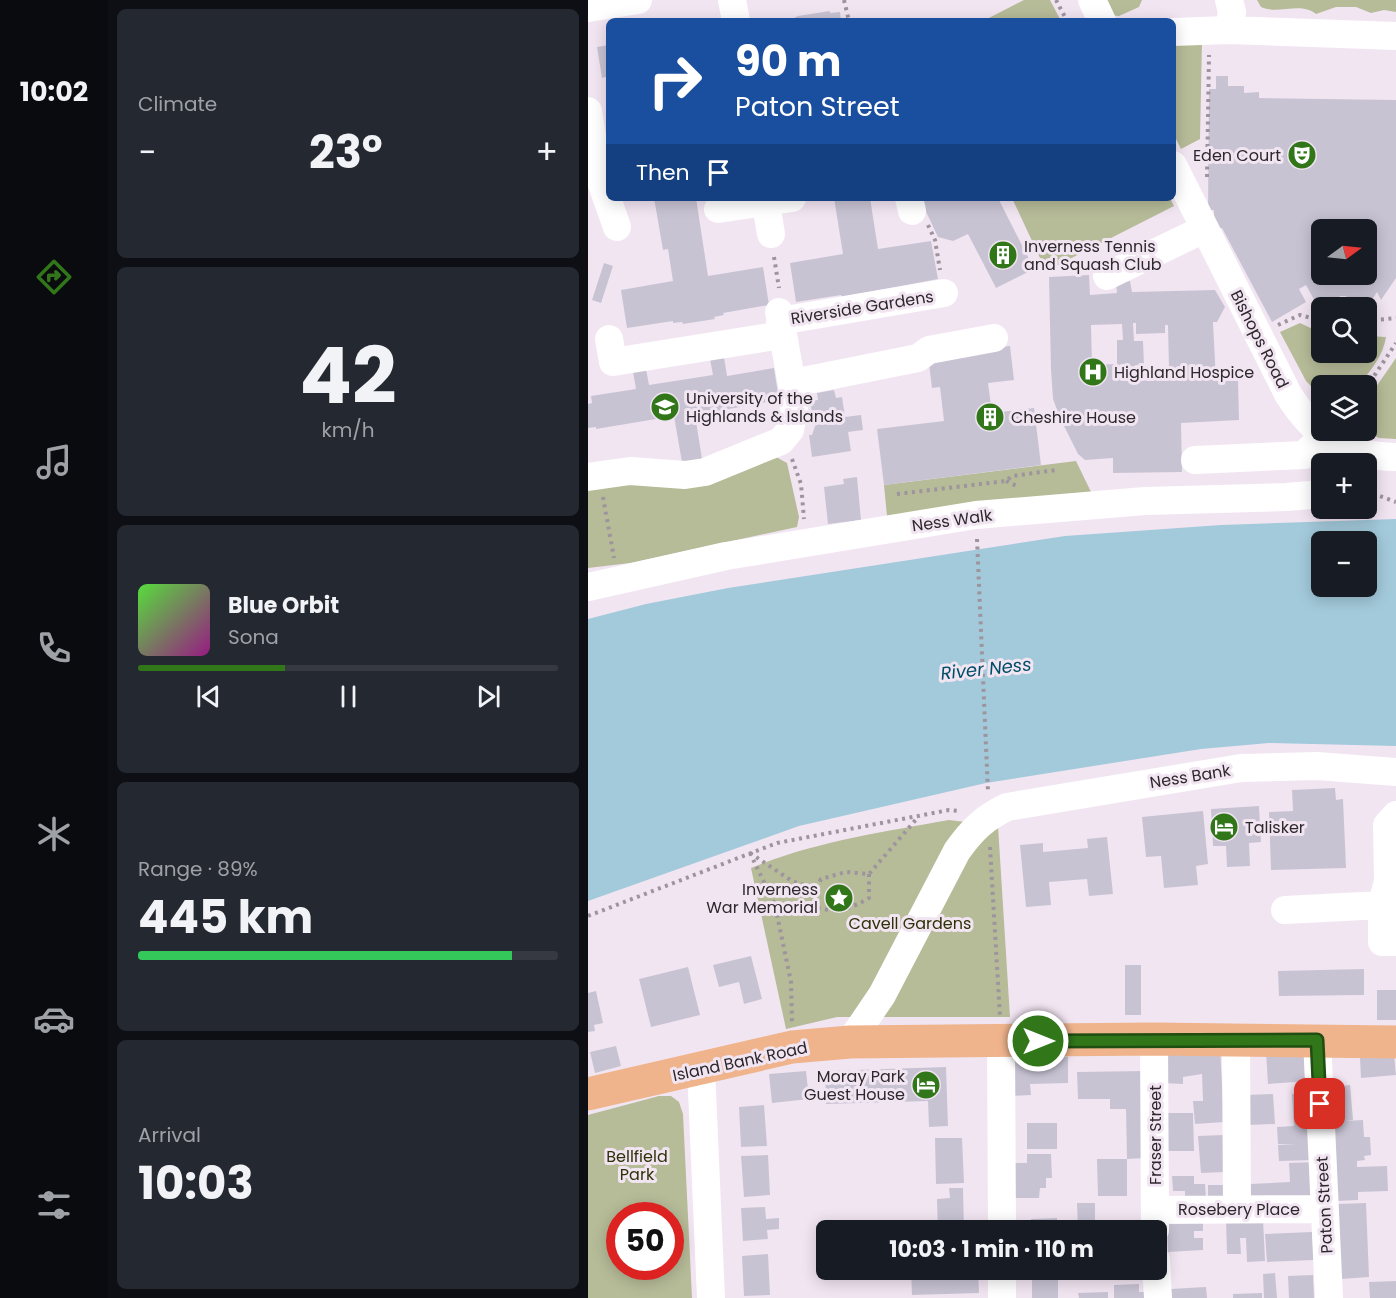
<!DOCTYPE html>
<html lang="en">
<head>
<meta charset="utf-8">
<style>
	:root { --surface:#171b24; --page:#242831; --text:#f1f3f6; --muted:#9ea1a6; --line:#363941; --accent:#31771a }
	body { margin:0; font-family:Poppins,sans-serif; background:var(--page); color:var(--text); height:100vh; display:flex; flex-direction:column; font-size:22px; white-space:nowrap }
	* { box-sizing:border-box; margin:0 }
	p { font-size:20px; color:var(--muted) }
	.icon { flex:none; width:33px; height:33px; fill:none; stroke:currentColor; stroke-width:2; stroke-linecap:round; stroke-linejoin:round }
	.map { position:relative; flex:1; overflow:hidden }
	.panel { display:flex; flex-direction:column; gap:9px; padding:9px; background:#0d0f14; width:480px }
	.panel>* { flex:none }
	.hud { position:absolute; left:18px; top:18px; width:570px; height:183px; border-radius:9px; box-shadow:0 3px 15px #0003; background:#1a4fa0; color:#fff; overflow:hidden }
	.needle { width:39px; rotate:75deg }
	.controls { position:absolute; left:723px; top:219px; display:grid; gap:12px }
	.controls a { display:grid; place-items:center; width:66px; height:66px; border-radius:9px; background:var(--surface); box-shadow:0 3px 15px #0003; font-size:30px }
	.speed { position:absolute; left:18px; top:1202px; display:flex; gap:12px; font-size:30px; font-weight:700; text-align:center }
	.speed>* { display:grid; place-content:center; width:78px; height:78px; border-radius:50%; background:var(--surface); box-shadow:0 3px 15px #0003; line-height:1 }
	.speed .limit { border:9px solid #d22; background:#fff; color:#111 }
	.pin { position:absolute; display:grid; place-items:center; width:51px; height:51px; color:#fff; margin:-26px; border-radius:12px; box-shadow:0 3px 9px #0006 }
	.me { position:absolute; width:66px; margin:-33px; rotate:90deg; stroke-linejoin:round; filter:drop-shadow(0 0 4px #0008) }
	.turn { display:flex; align-items:center; gap:21px; height:126px; padding:0 30px; font-size:27px }
	.turn .icon { width:78px; height:78px; stroke-width:2.5 }
	.turn b { display:block; font-size:42px; line-height:51px }
	.then { display:flex; align-items:center; height:57px; padding:0 30px; background:#0003; gap:12px; font-size:22px }
	.big { font-size:45px; font-weight:700; line-height:1.1 }
	.panel .card { flex:1; display:flex; flex-direction:column; justify-content:center; gap:9px; min-width:0; padding:0 21px; border-radius:9px; background:var(--page) }
	.panel .dial { align-items:center; gap:0 }
	.dial b { font-size:78px; line-height:1 }
	.song { display:flex; align-items:center; gap:18px }
	.cover { width:72px; height:72px; border-radius:9px; background:linear-gradient(135deg,hsl(110 70% 55%),hsl(310 70% 35%)) }
	.played { height:6px; border-radius:3px; background:linear-gradient(90deg,var(--accent) 35%,var(--line) 35%) }
	.keys { display:flex; justify-content:space-around; direction:ltr }
	.heat { display:flex; justify-content:space-between; align-items:center; font-size:33px; direction:ltr }
	.charge { height:9px; border-radius:4px; background:linear-gradient(90deg,#34c759 89%,var(--line) 0) }
	.trip { position:absolute; left:228px; top:1220px; width:351px; height:60px; border-radius:9px; background:var(--surface); box-shadow:0 3px 15px #0003; font-weight:700; line-height:60px; text-align:center }
	main { display:flex; flex:1; min-height:0 }
	.tabs { display:flex; flex-direction:column; width:108px; justify-content:space-around; align-items:center; background:#090b0e; color:var(--muted) }
	.tabs .icon { width:42px; height:42px }
	.tabs .current { color:var(--accent) }
	.tabs b { font-size:27px; color:var(--text) }
	.map>svg:first-child { display:block }
</style>
</head>
<body>
<main>
<nav class="tabs">
<b>10:02</b>
<svg class="icon current" aria-label="directions" viewBox="0 0 24 24"><path d="M12 3l9 9-9 9-9-9zM9 14v-3h6M13 9l2 2-2 2"/></svg>
<svg class="icon" aria-label="music" viewBox="0 0 24 24"><path d="M9 18V5l10-2v13"/><circle cx="6" cy="18" r="3"/><circle cx="16" cy="16" r="3"/></svg>
<svg class="icon" aria-label="phone" viewBox="0 0 24 24"><path d="M5 4h4l2 5-3 2q2 4 5 5l2-3 5 2v4C11 20 4 13 5 4z"/></svg>
<svg class="icon" aria-label="climate" viewBox="0 0 24 24"><path d="M12 3v18M4 7l16 10M4 17L20 7"/></svg>
<svg class="icon" aria-label="car" viewBox="0 0 24 24"><path d="M5 17H2v-5l4-1 3-4h7l3 4 3 1v5h-3M9 17h6M6 11h13"/><circle cx="7" cy="17" r="2"/><circle cx="17" cy="17" r="2"/></svg>
<svg class="icon" aria-label="filters" viewBox="0 0 24 24"><path d="M4 7h16M4 17h16"/><circle cx="9" cy="7" r="2"/><circle cx="15" cy="17" r="2"/></svg>
</nav>
<section class="panel">
<div class="card"><p>Climate</p>
<div class="heat"><a>−</a><b class="big">23°</b><a>+</a></div>
</div>
<div class="card dial"><b>42</b><p>km/h</p></div>
<div class="card">
<div class="song"><i class="cover"></i><div><b>Blue Orbit</b><p>Sona</p></div></div>
<div class="played"></div>
<div class="keys"><svg class="icon" aria-label="previous" viewBox="0 0 24 24"><path d="M18 5L8 12l10 7zM5 5v14"/></svg><svg class="icon" aria-label="pause" viewBox="0 0 24 24"><path d="M8 5v14M16 5v14"/></svg><svg class="icon" aria-label="next" viewBox="0 0 24 24"><path d="M6 5l10 7-10 7zM19 5v14"/></svg></div>
</div>
<div class="card"><p>Range · 89%</p><b class="big">445 km</b><div class="charge"></div></div>
<div class="card"><p>Arrival</p><b class="big">10:03</b></div>
</section>
<div class="map">
<svg width="808" height="1298" viewBox="0 0 808 1298">
	<rect width="100%" height="100%" fill="#f2e5f2"/>
	<!-- green -->
	<path fill="#b6bb98" fill-rule="evenodd" d="M436 0H462L473 21H395Z
		M510 0H554L551 7 531 16 521 15Z
		M669 0H808V12L796 10 783 13 768 7H748L728 14C713 1 690 15 673 7Z
		M614 41 612 139 593 149 585 133V42Z
		M424 198H582L586 206 458 271Z
		M712 323 733 333 734 352H778L779 336 798 337C795 356 783 370 771 385L734 386 733 397 718 381 692 332Z
		M808 358V439L791 438 776 431 778 430 779 400Z
		M188 457 199 463 211 517 209 527 42 563 0 568V490Z
		M488 461 504 494 299 516 296 485Z
		M361 820 410 826 422 1017H249L198 1029 163 868C226 842 294 832 361 820Z
		M71 1096H83L91 1102 95 1114 104 1298H0V1115ZM32 1215H82V1266H32Z"/>
	<!-- water -->
	<path fill="#a3cadb" fill-rule="evenodd" d="M808 519V746L681 743 613 749 398 783 211 826 0 901V619L58 604 140 588 477 536 633 525ZM734 542H778V586H734Z"/>
	<!-- building -->
	<path fill="#c8c3d3" fill-rule="evenodd" d="M242 11V13L252 12 253 21H200L210 16Z
		M21 45V76L14 78 9 47Z
		M628 76H640V86H656V93L671 92V98L808 100V278L793 300 789 292 780 306H763L758 296H752L746 306 729 305 718 285 711 289 718 302 684 322 634 228H626V210H620L621 89H628ZM734 230H778V274H734Z
		M66 198H108L120 276 175 267 181 305 135 313 136 315 126 317 127 319 95 324 94 322 85 323V321L39 328 33 290 85 281 80 249 75 250Z
		M246 198H282L290 249 343 241 350 279 254 297 253 295 208 302 202 263 255 254Z
		M339 198H410L446 269 408 288 380 234 365 241 350 237 333 201Z
		M16 263 25 266 13 303 4 300Z
		M501 275 502 295 529 293 528 282 542 281 544 292 627 290 637 307 629 322H625L628 381H650L651 420 593 423 594 472 525 473V458L497 460 490 454 472 418 465 399 463 370 461 277ZM545 323H548V334L577 333V325H580L581 370H592V374L547 376V365H556L555 341H546ZM534 324 535 340H529V364L504 365 503 325Z
		M422 346 426 380 400 383 404 413 446 408 453 465 296 485 289 429 356 421 352 387 344 388 340 356Z
		M136 357 139 376 186 368 191 400 107 415 115 465 95 468 86 416 8 429V427L0 428V404L4 403 3 396 48 389 45 372 58 369 61 385 125 375 122 359Z
		M246 390 248 398 254 397 257 417 273 415 275 430 260 432 263 451 224 457 221 435H224L227 426 231 424V418L225 419 222 401 230 400 229 393Z
		M269 477 273 520 240 524 236 487 256 484 255 479Z
		M747 788 748 800 755 799 758 868 683 870 681 812 705 811 704 790Z
		M671 806 673 842 661 843 662 866 639 867 638 846H625L623 809Z
		M615 811 620 864 608 866 610 885 576 888 573 856 558 857 554 817Z
		M519 837 525 894 501 896 499 879 461 882 463 905 438 907 432 845 455 843V852L500 848 499 839Z
		M163 956 174 999 156 1004 151 982 131 987 125 965Z
		M537 965H553V1015H537Z
		M100 967 112 1015 63 1027 51 979Z
		M776 969V995L691 996 690 971Z
		M789 990H808V1020H789Z
		M8 991 15 1023 6 1025 7 1031 0 1032V993Z
		M28 1046 33 1066 7 1073 2 1052Z
		M632 1048 636 1122 607 1124 605 1101H615L614 1074 595 1077V1084L575 1083V1049Z
		M720 1049 722 1081 680 1084 678 1051Z
		M806 1055 808 1075 773 1078 772 1058Z
		M421 1057H480V1083L442 1084 443 1095 421 1096Z
		M358 1067 360 1126 341 1127 340 1101 238 1104 237 1071Z
		M218 1071 221 1099 184 1103 181 1074Z
		M556 1071 557 1158 539 1159 538 1109H522V1099H490L489 1072Z
		M762 1085 765 1120 757 1121 775 1120 776 1137H782L783 1155 776 1156 777 1160 769 1161V1167L799 1166 800 1191 770 1192V1200L748 1201 742 1087Z
		M724 1093 728 1160 691 1161 690 1145 708 1144H690L689 1127 706 1126 704 1094Z
		M685 1094 687 1124 659 1125 657 1095Z
		M176 1105 179 1146 153 1147 151 1107Z
		M577 1113H605L606 1151H577Z
		M439 1123H469V1149H439Z
		M635 1135 637 1172 613 1173 610 1136Z
		M347 1138H374L376 1183 348 1184Z
		M439 1154H463L464 1178H458V1188H452L451 1198H422V1163H439Z
		M180 1155 182 1195 156 1197 153 1156Z
		M509 1159H539V1196H510Z
		M729 1162 730 1200 663 1203 662 1184 702 1182 701 1163Z
		M584 1176H606V1184H617L618 1198H597V1191H585Z
		M620 1185H639V1198L620 1199Z
		M361 1188H375L376 1230H350L349 1199 362 1198Z
		M489 1203H507V1230H490Z
		M778 1203 781 1277 753 1279 750 1204Z
		M177 1207 178 1219 191 1218V1229L179 1230 180 1239 155 1241 153 1208Z
		M469 1218V1230H443V1219Z
		M615 1218V1231H606V1238H615V1250L580 1252 579 1219Z
		M675 1219 677 1261 659 1262 658 1238H652L653 1254H639L638 1221Z
		M724 1232 726 1260 679 1262 677 1234Z
		M180 1254 182 1295 156 1296 154 1256Z
		M244 1269H304V1272L244 1273Z
		M323 1269H390L391 1293 324 1295Z
		M444 1269H470V1298H444Z
		M687 1273 689 1298H676L675 1274Z
		M725 1275 726 1298H701L700 1276Z
		M808 1281V1298H782L781 1282Z
		M551 1284V1292H556V1298H526V1285Z
		M618 1287 619 1298H582V1289Z
		M520 1292V1298H491L490 1293Z
		M674 1293V1298H645V1294Z"/>
	<g fill="none" stroke-linecap="round" stroke-linejoin="round">
		<!-- path -->
		<path stroke="#9e949e" stroke-width="4" stroke-dasharray="3 4.5" stroke-linecap="butt" d="M256 0 261 21
			M468 0 479 21
			M619 177 621 55
			M340 225 347 240 352 270
			M186 257 191 288
			M778 321 808 318
			M690 325 712 315 734 321
			M778 388 808 343
			M204 459 213 484 216 519
			M418 481 431 487
			M778 491 808 502
			M309 494 418 481 424 476 468 470
			M15 497 26 558
			M389 539 400 792
			M402 847 412 1017
			M162 853 187 905 203 982 204 1022
			M162 853 204 881 228 889
			M281 874V898C264 908 250 913 230 908L228 889 233 879 258 872 281 874 331 816
			M0 916 189 843 361 810 372 811"/>
		<!-- minor -->
		<path stroke="#fff" stroke-width="28" d="M144 0 148 21
			M504 0 514 21
			M0 8 50 0
			M641 30 808 36
			M585 32 641 30 644 12 641 0
			M0 111 10 173 29 227
			M585 165 700 394C728 438 756 456 808 457
			M177 198 183 234
			M321 198 324 211
			M130 209 204 198
			M519 276 616 229
			M192 321 356 293
			M21 339 25 362 194 335
			M205 383 330 358 341 350 406 338
			M607 460 716 455 735 436
			M0 477 42 471 97 475 117 472 193 441 202 430 207 402 191 312
			M0 587 138 556 388 515 557 501 698 497 734 494
			M794 905V942H808
			M697 910 794 905 800 881 799 825 808 815
			M566 1039 567 1230
			M648 1039 649 1208
			M729 1040 741 1298
			M413 1041 414 1230
			M262 1042 294 995 369 851C384 830 396 818 419 807L653 768 729 766 808 772
			M113 1068 123 1298
			M567 1210 736 1209
			M568 1260 570 1298
			M414 1269V1298"/>
		<!-- major -->
		<path stroke="#efb48c" stroke-width="33" d="M0 1094 204 1047 262 1042 566 1039 808 1042"/>
	</g>
	<g fill="none" stroke-linecap="round" stroke-linejoin="round">
		<!-- route casing -->
		<g stroke="#204d11" stroke-width="15">
			<path id="route" d="M450 1041 729 1040 732 1104"/>
		</g>
		<!-- route -->
		<use href="#route" stroke="#31771a" stroke-width="10"/>
	</g>
	<!-- icons -->
	<defs>
		<g id="theatre-disc" transform="scale(1.5)"><circle r="9.5" fill="#31771a" stroke="#f2e5f2"/><path d="M-5-5.5Q0-4 5-5.5V0Q5 5 0 6Q-5 5-5 0ZM-3.3-2.5H-1v1.5H-3.3ZM1-2.5H3.3v1.5H1ZM-2.8 1Q0 5.5 2.8 1Z" fill="#fff"/></g>
		<g id="building-disc" transform="scale(1.5)"><circle r="9.5" fill="#31771a" stroke="#f2e5f2"/><path d="M-4-6H4V6H1V3H-1V6H-4ZM-2.5-4.3h1.7v1.8h-1.7ZM.8-4.3h1.7v1.8H.8ZM-2.5-1h1.7V.8h-1.7ZM.8-1h1.7V.8H.8Z" fill="#fff"/></g>
		<g id="hospital-disc" transform="scale(1.5)"><circle r="9.5" fill="#31771a" stroke="#f2e5f2"/><path d="M-5-5h3v3.5h4V-5h3V5h-3V1.5h-4V5h-3Z" fill="#fff"/></g>
		<g id="university-disc" transform="scale(1.5)"><circle r="9.5" fill="#31771a" stroke="#f2e5f2"/><path d="M0-5L7-2L0 1L-7-2ZM-4 1L0 2.5L4 1V4Q0 6-4 4Z" fill="#fff"/></g>
		<g id="hotel-disc" transform="scale(1.5)"><circle r="9.5" fill="#31771a" stroke="#f2e5f2"/><path d="M-6-4.5h1.5V1H6V5H4.5V3h-9V5H-6ZM-4 0a1.8 1.8 0 1 1 3.6 0ZM.5 0V-2.5h3Q6-2.5 6 0Z" fill="#fff"/></g>
		<g id="sight-disc" transform="scale(1.5)"><circle r="9.5" fill="#31771a" stroke="#f2e5f2"/><path d="M0-6L1.8-2.2L6-1.7L2.9 1.2L3.7 5.4L0 3.3L-3.7 5.4L-2.9 1.2L-6-1.7L-1.8-2.2Z" fill="#fff"/></g>
	</defs>
	<g fill-rule="evenodd">
		<use href="#theatre-disc" x="714" y="155"/>
		<use href="#building-disc" x="415" y="255"/>
		<use href="#hospital-disc" x="505" y="372"/>
		<use href="#university-disc" x="77" y="407"/>
		<use href="#building-disc" x="402" y="417"/>
		<use href="#hotel-disc" x="636" y="827"/>
		<use href="#sight-disc" x="251" y="898"/>
		<use href="#hotel-disc" x="338" y="1085"/>
	</g>
	<g text-anchor="middle" stroke-width="6" stroke-linejoin="round" paint-order="stroke">
		<!-- poi labels -->
		<g font-size="16" fill="#2d282d" stroke="#f2e5f2" text-anchor="start">
			<text x="693" y="161" text-anchor="end">Eden Court</text>
			<text x="436" y="252">Inverness Tennis<tspan x="436" dy="18">and Squash Club</tspan></text>
			<text x="526" y="378">Highland Hospice</text>
			<text x="98" y="404">University of the<tspan x="98" dy="18">Highlands &amp; Islands</tspan></text>
			<text x="423" y="423">Cheshire House</text>
			<text x="657" y="833">Talisker</text>
			<text x="230" y="895" text-anchor="end">Inverness<tspan x="230" dy="18">War Memorial</tspan></text>
			<text x="317" y="1082" text-anchor="end">Moray Park<tspan x="317" dy="18">Guest House</tspan></text>
		</g>
		<!-- street labels -->
		<g font-size="16" fill="#2d282d" stroke="#f2e5f2">
			<text transform="translate(274 307) rotate(-9)" y="6">Riverside Gardens</text>
			<text transform="translate(672 339) rotate(63)" y="6">Bishops Road</text>
			<text transform="translate(364 520) rotate(-8)" y="6">Ness Walk</text>
			<text transform="translate(602 776) rotate(-9)" y="6">Ness Bank</text>
			<text transform="translate(152 1061) rotate(-12)" y="6">Island Bank Road</text>
			<text transform="translate(567 1135) rotate(-90)" y="6">Fraser Street</text>
			<text transform="translate(736 1205) rotate(-93)" y="6">Paton Street</text>
			<text x="651" y="1215">Rosebery Place</text>
		</g>
		<!-- park labels -->
		<g font-size="16" fill="#2d3105" stroke="#f2e5f2">
			<text x="322" y="929">Cavell Gardens</text>
			<text x="49" y="1162">Bellfield<tspan x="49" dy="18">Park</tspan></text>
		</g>
		<!-- water labels -->
		<g font-size="18" font-style="italic" fill="#004f68" stroke="#f2e5f2">
			<text transform="translate(398 669) rotate(-6)" y="6">River Ness</text>
		</g>
	</g>
</svg>
<div class="controls">
<a><svg class="needle" viewBox="-14 -14 28 28"><path d="M0-13l5 13h-10z" fill="#e53935"/><path d="M0 13l5-13h-10z" fill="#9ea1a6"/></svg></a>
<a><svg class="icon" aria-label="search" viewBox="0 0 24 24"><circle cx="10" cy="10" r="6"/><path d="M15 15l6 6"/></svg></a>
<a><svg class="icon" aria-label="layers" viewBox="0 0 24 24"><path d="M12 4l9 5-9 5-9-5zM3 14l9 5 9-5"/></svg></a>
<a>+</a>
<a>−</a>
</div>
<div class="speed"><div class="limit">50</div></div>
<div class="pin" style="left:732px;top:1104px;background:#d93025"><svg class="icon" aria-label="arrive" viewBox="0 0 24 24"><path d="M6 21V4h12l-3 4 3 4H6"/></svg></div>
<svg class="me" style="left:450px;top:1041px" viewBox="-20 -20 40 40"><circle r="17" fill="#31771a" stroke="#fff" stroke-width="3"/><path d="M0-11L8 9 0 5-8 9z" fill="#fff"/></svg>
<div class="trip">10:03 · 1 min · 110 m</div>
<div class="hud">
<div class="turn"><svg class="icon" aria-label="right" viewBox="0 0 24 24"><path d="M7 20v-9h11M14 6l5 5-5 5"/></svg><div><b>90 m</b>Paton Street</div></div>
<div class="then">Then<svg class="icon" aria-label="arrive" viewBox="0 0 24 24"><path d="M6 21V4h12l-3 4 3 4H6"/></svg></div>
</div>
</div>
</main>
</body>
</html>
